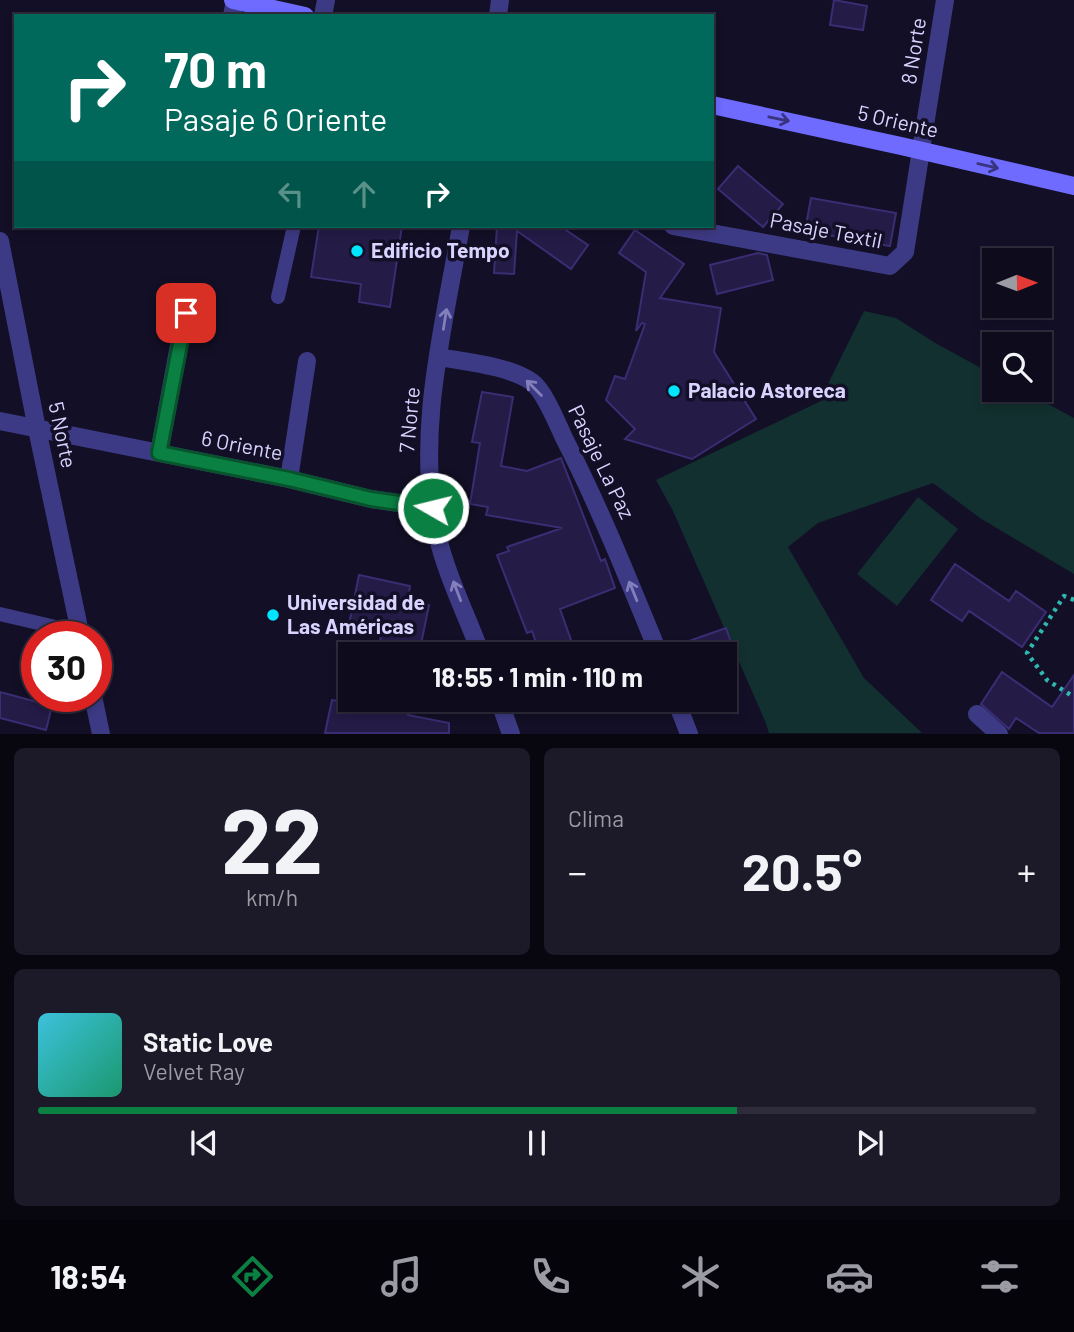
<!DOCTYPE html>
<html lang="es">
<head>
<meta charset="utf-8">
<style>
	:root { --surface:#0e0b1c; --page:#1c1929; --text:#f1f3f6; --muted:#9b9ba3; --line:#2e2b3b; --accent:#0b8043 }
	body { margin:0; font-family:Barlow,sans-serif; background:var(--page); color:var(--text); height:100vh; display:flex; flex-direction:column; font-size:26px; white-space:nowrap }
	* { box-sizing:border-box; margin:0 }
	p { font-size:23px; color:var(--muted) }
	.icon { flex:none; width:38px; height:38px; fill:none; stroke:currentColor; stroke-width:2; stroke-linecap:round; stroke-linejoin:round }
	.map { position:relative; height:734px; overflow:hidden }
	.side { display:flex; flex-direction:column; gap:14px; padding:14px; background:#08060f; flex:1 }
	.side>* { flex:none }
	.guide { position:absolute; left:14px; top:14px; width:700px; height:214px; border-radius:0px; box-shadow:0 4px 10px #0003,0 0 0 2px var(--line); background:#00695c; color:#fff; overflow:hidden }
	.needle { width:46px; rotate:89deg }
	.fabs { position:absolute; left:982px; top:248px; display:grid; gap:14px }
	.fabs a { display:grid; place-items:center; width:70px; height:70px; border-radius:0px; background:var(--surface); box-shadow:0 4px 10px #0003,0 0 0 2px var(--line); font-size:35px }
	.speed { position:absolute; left:21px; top:621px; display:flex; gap:14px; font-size:35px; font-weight:700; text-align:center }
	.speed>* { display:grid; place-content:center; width:91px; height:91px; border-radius:50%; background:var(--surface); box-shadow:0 4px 10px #0003,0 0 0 2px var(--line); line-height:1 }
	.speed .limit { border:10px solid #d22; background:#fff; color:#111 }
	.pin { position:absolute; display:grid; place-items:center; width:60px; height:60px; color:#fff; margin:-30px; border-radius:14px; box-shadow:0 4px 10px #0006 }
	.me { position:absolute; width:77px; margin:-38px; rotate:278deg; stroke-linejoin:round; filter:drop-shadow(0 0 5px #0008) }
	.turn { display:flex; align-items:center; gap:24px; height:147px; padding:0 35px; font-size:32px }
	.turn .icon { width:91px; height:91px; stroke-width:2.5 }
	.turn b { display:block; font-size:49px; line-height:60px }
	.lanes { display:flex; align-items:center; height:66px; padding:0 35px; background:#0003; justify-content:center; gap:35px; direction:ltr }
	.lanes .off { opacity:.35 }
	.big { font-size:52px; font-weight:700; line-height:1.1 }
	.side .tile { flex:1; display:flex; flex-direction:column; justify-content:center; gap:10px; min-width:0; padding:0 24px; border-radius:10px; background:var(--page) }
	.side .dial { align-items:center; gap:0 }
	.dial b { font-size:91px; line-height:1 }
	.song { display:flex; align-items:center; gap:21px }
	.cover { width:84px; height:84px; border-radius:10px; background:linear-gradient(135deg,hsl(190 70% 55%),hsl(160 70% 35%)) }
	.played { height:7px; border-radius:4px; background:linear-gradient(90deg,var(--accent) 70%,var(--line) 70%) }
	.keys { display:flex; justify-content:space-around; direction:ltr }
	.heat { display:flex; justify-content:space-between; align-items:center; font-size:38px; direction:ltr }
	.side .tiles { flex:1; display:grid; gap:14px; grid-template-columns:1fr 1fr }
	.tile:last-child { grid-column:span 2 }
	.trip { position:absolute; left:338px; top:642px; width:399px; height:70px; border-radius:0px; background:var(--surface); box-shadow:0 4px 10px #0003,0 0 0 2px var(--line); font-weight:700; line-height:70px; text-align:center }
	.tab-bar { display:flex; height:112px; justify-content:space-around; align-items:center; background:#06040b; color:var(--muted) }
	.tab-bar .icon { width:49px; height:49px }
	.tab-bar .active { color:var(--accent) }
	.tab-bar b { font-size:32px; color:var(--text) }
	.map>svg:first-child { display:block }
</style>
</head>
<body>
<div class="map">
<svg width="1074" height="734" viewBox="0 0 1074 734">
	<rect width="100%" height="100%" fill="#130f26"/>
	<!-- green -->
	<path fill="#12302f" d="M864 311 896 318 937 344 994 375V390H1022L1074 418V574L980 518 933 483 818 523 788 547 864 678 922 733H769L765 721 673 511 656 480 819 402Z
		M918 497 958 529 897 606 857 574Z"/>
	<!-- building -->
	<path fill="#241b47" stroke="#3b2d73" stroke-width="2" d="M834 0 867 6 863 30 830 25Z
		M738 166 783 204 763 227 718 189Z
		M811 198 896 213 890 246 805 231Z
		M319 226H402L390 307 359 302 361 284 311 277Z
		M497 226H560L588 245 571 269 517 231 514 274 494 273Z
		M635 230 684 264 660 298 721 308 714 352 756 419 692 459 625 439 635 429 606 400 615 376 625 379 645 324 642 323 636 331 646 272 619 253Z
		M758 253 767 255 773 280 717 294 710 265Z
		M482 392 513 397 501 466 527 471 561 458 601 561 605 559 615 588 560 609 576 654H540L532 631 527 633 497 555 509 551 507 547 562 528 486 515 488 507 470 504 480 443 472 442Z
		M955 564 1009 601 1016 591 1046 612 1022 647 969 611 962 621 931 600Z
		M359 575 410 586 408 601 429 605 419 654H377L381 636 348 629Z
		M726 628 735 654H670L669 648Z
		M1002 672 1052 707 1074 675V733H1039L1016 718 1009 729 981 704Z
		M0 692 52 706 46 730 0 718Z
		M332 700 366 706 367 700H411L408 715 449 723V733H325Z"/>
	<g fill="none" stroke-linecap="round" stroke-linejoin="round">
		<!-- path -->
		<path stroke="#2fb8b0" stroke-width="4.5" stroke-dasharray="3.5 5" stroke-linecap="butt" d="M1074 600 1064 596 1027 653 1047 680 1074 697"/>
		<!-- service -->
		<path stroke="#3d3a85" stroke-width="14" d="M278 297 294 226
			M0 614 81 633"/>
		<!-- minor -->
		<path stroke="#3d3a85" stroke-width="18" d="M232 16 235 0
			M323 16 326 0
			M673 226 890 266 905 252 921 150
			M0 241 37 429 81 637
			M439 357C466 362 510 366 532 382 545 392 557 423 564 438 600 508 629 581 659 654
			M0 421 289 479 371 499 433 508
			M159 453 185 313
			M289 479 307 361
			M93 696 101 734
			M676 700 689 734
			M977 714 999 734"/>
		<!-- tertiary -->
		<path stroke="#3d3a85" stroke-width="18" d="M498 16 500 0
			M921 150 945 0
			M461 226C444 326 415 433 437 534 446 574 467 616 481 654
			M499 700 511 734"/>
		<!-- secondary -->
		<path stroke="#6f6bff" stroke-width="18" d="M233 0 305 16
			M712 105 901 146 1074 186"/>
	</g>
	<!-- one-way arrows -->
	<defs><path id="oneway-shaft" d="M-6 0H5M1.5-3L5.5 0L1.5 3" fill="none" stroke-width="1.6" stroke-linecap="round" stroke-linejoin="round" transform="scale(1.75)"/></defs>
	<g stroke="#38347d">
		<use href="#oneway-shaft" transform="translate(779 119) rotate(12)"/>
		<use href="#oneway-shaft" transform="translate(988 166) rotate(13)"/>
	</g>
	<g stroke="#837fbc">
		<use href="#oneway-shaft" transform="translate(445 319) rotate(-81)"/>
		<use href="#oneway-shaft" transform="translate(534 388) rotate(-135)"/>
		<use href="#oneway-shaft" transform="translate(457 591) rotate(-111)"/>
		<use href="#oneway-shaft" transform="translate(633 591) rotate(-112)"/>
	</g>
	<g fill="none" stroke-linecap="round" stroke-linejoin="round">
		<!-- route casing -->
		<g stroke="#07532c" stroke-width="18">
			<path id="route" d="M186 313 159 453 289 479 371 499 433 508"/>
		</g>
		<!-- route -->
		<use href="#route" stroke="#0b8043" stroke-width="12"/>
	</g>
	<!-- markers -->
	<g fill="#00e5ff" stroke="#130f26" stroke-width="2.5">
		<circle cx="357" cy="251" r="7"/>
		<circle cx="674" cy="391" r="7"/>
		<circle cx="273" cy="615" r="7"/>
	</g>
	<g text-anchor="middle" stroke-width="7" stroke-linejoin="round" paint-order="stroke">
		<!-- street labels -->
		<g font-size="21" fill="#d9d4ff" stroke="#130f26">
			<text transform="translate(914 51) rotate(-81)" y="7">8 Norte</text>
			<text transform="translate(898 122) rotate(13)" y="7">5 Oriente</text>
			<text transform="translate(826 231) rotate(11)" y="7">Pasaje Textil</text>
			<text transform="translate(410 420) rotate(-85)" y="7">7 Norte</text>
			<text transform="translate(62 435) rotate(78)" y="7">5 Norte</text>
			<text transform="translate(242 446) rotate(11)" y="7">6 Oriente</text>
			<text transform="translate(601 462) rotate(64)" y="7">Pasaje La Paz</text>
		</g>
		<!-- poi labels -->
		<g font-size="21" font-weight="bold" fill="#d9d4ff" stroke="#130f26" text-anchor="start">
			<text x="371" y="258">Edificio Tempo</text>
			<text x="688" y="398">Palacio Astoreca</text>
			<text x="287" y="610">Universidad de<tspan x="287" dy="24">Las Américas</tspan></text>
		</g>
	</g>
</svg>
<div class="fabs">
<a><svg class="needle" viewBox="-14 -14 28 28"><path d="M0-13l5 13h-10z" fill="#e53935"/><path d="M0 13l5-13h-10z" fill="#9b9ba3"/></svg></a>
<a><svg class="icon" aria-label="search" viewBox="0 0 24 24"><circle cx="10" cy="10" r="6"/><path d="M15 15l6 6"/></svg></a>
</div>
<div class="speed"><div class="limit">30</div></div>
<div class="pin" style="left:186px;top:313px;background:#d93025"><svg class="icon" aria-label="arrive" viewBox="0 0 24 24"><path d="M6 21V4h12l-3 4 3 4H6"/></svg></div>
<svg class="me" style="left:433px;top:508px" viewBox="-20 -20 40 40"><circle r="17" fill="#0b8043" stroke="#fff" stroke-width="3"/><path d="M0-11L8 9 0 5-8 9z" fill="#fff"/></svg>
<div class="trip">18:55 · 1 min · 110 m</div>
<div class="guide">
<div class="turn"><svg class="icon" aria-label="right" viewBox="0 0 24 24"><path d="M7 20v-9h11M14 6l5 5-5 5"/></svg><div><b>70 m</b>Pasaje 6 Oriente</div></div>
<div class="lanes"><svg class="icon off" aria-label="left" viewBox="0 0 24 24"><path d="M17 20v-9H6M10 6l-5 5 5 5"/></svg><svg class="icon off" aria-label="ahead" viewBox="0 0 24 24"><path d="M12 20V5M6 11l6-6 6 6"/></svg><svg class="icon" aria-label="right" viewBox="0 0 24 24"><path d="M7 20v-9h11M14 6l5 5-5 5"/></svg></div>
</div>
</div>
<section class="side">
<div class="tiles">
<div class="tile dial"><b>22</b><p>km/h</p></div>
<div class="tile"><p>Clima</p>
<div class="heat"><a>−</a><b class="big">20.5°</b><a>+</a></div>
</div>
<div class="tile">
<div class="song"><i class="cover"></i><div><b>Static Love</b><p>Velvet Ray</p></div></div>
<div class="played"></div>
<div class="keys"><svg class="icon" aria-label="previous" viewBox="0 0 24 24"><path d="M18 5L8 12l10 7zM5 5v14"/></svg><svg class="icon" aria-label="pause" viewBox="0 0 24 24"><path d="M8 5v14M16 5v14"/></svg><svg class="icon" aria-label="next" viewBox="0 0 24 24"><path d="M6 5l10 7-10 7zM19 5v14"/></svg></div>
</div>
</div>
</section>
<nav class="tab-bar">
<b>18:54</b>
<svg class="icon active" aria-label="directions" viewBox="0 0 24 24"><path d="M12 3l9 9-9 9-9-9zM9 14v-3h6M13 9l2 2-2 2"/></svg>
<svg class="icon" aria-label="music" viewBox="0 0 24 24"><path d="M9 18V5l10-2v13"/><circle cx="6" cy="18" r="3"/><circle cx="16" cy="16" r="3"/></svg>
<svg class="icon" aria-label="phone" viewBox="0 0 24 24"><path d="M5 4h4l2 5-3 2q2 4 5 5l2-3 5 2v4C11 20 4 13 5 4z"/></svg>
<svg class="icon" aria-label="climate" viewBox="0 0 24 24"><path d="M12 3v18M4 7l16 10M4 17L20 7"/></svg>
<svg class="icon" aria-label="car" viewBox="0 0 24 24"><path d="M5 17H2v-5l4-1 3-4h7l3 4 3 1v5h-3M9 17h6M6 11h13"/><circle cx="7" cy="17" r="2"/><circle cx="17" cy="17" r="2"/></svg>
<svg class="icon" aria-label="filters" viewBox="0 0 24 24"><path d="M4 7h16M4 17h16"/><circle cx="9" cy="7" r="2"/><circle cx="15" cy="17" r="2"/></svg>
</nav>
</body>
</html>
